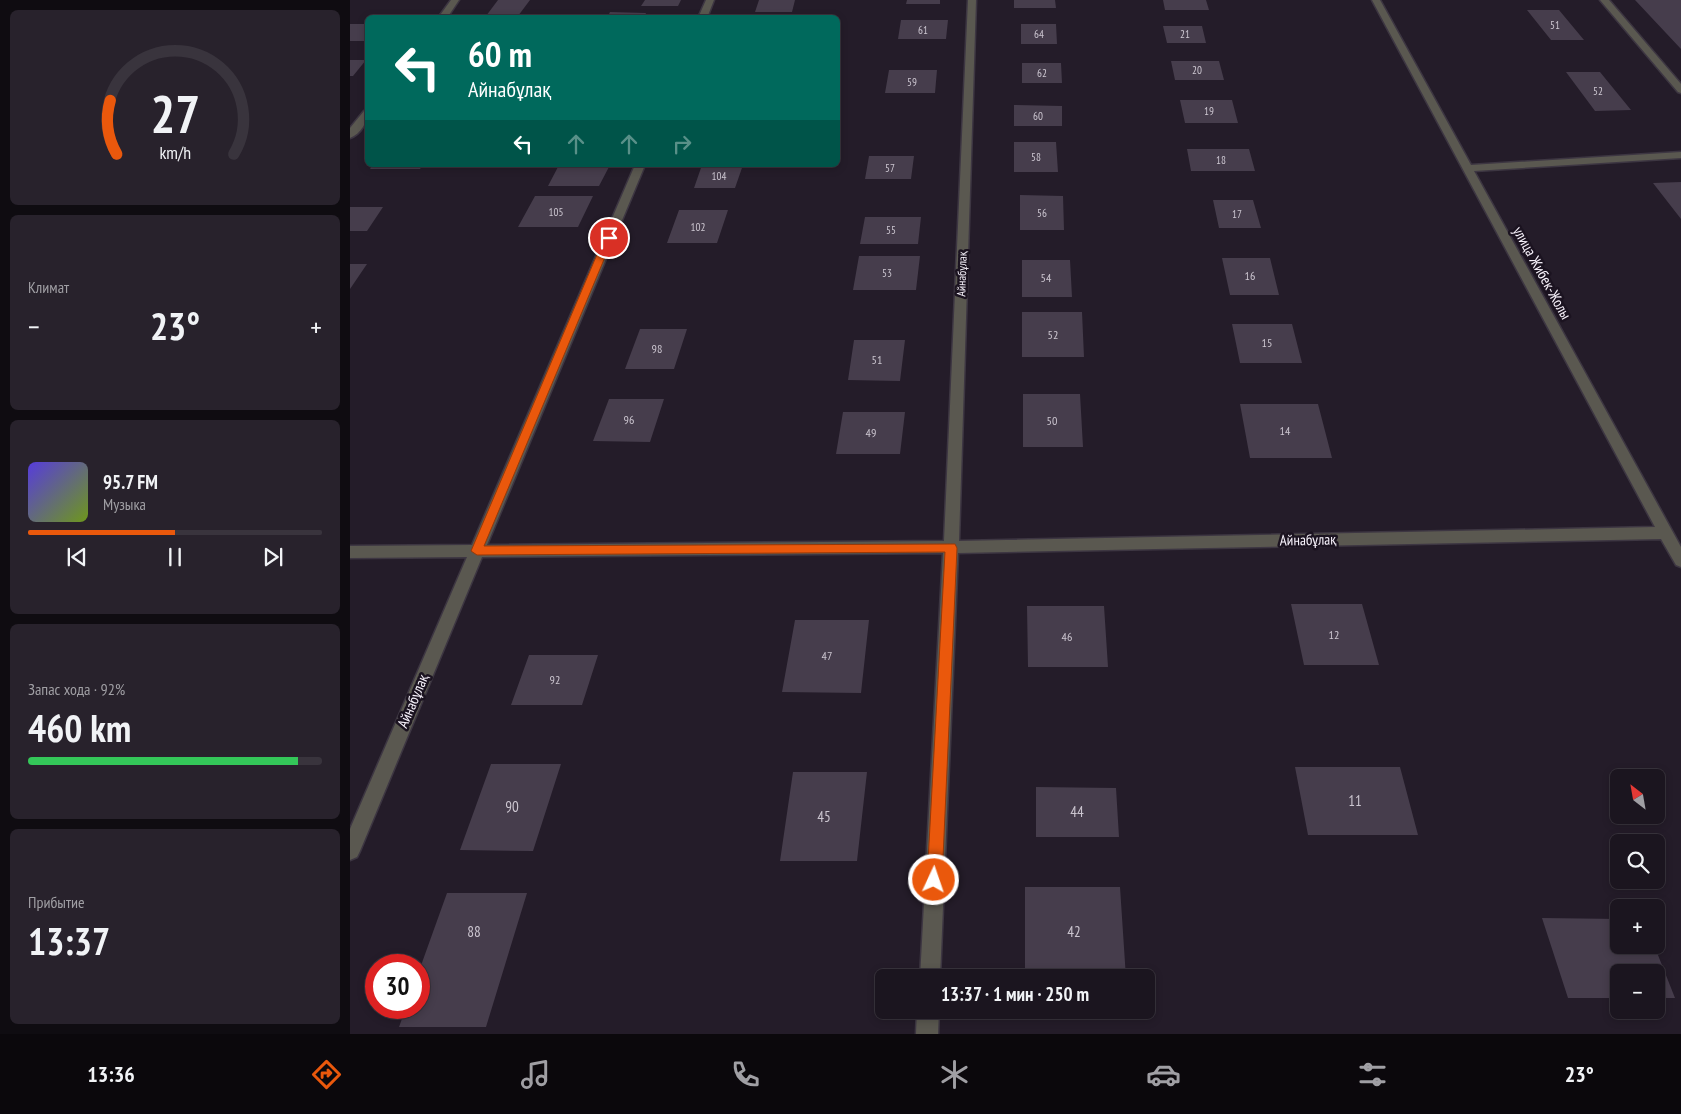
<!DOCTYPE html>
<html lang="ru">
<head>
<meta charset="utf-8">
<style>
	:root { --surface:#1b151f; --page:#28222c; --text:#f1f3f6; --muted:#a09fa4; --line:#39343d; --accent:#ea580c }
	body { margin:0; font-family:"PT Sans Narrow",sans-serif; background:var(--page); color:var(--text); height:100vh; display:flex; flex-direction:column; font-size:19px; white-space:nowrap }
	* { box-sizing:border-box; margin:0 }
	p { font-size:16px; color:var(--muted) }
	.icon { flex:none; width:28px; height:28px; fill:none; stroke:currentColor; stroke-width:2; stroke-linecap:round; stroke-linejoin:round }
	.map { position:relative; flex:1; overflow:hidden }
	.side { display:flex; flex-direction:column; gap:10px; padding:10px; background:#0f0c11; width:350px }
	.side>* { flex:none }
	.banner { position:absolute; left:15px; top:15px; width:475px; height:152px; border-radius:8px; box-shadow:0 2px 8px #0003,0 0 0 1px var(--line); background:#00695c; color:#fff; overflow:hidden }
	.needle { width:32px; rotate:329deg }
	.controls { position:absolute; left:1260px; top:769px; display:grid; gap:10px }
	.controls a { display:grid; place-items:center; width:55px; height:55px; border-radius:8px; background:var(--surface); box-shadow:0 2px 8px #0003,0 0 0 1px var(--line); font-size:25px }
	.speed { position:absolute; left:15px; top:954px; display:flex; gap:10px; font-size:25px; font-weight:700; text-align:center }
	.speed>* { display:grid; place-content:center; width:65px; height:65px; border-radius:50%; background:var(--surface); box-shadow:0 2px 8px #0003,0 0 0 1px var(--line); line-height:1 }
	.speed .limit { border:8px solid #d22; background:#fff; color:#111 }
	.pin { position:absolute; display:grid; place-items:center; width:42px; height:42px; color:#fff; margin:-21px; border:2px solid #fff; border-radius:50%; box-shadow:0 1px 5px #0007 }
	.me { position:absolute; width:55px; margin:-28px; rotate:3deg; stroke-linejoin:round; filter:drop-shadow(0 0 4px #0008) }
	.turn { display:flex; align-items:center; gap:18px; height:105px; padding:0 20px; font-size:22px }
	.turn .icon { width:65px; height:65px; stroke-width:2.5 }
	.turn b { display:block; font-size:35px; line-height:42px }
	.lanes { display:flex; align-items:center; height:48px; padding:0 20px; background:#0003; justify-content:center; gap:25px; direction:ltr }
	.lanes .off { opacity:.35 }
	.big { font-size:38px; font-weight:600; line-height:1.1 }
	.side .widget { flex:1; display:flex; flex-direction:column; justify-content:center; gap:8px; min-width:0; padding:0 18px; border-radius:8px; background:var(--page) }
	.side .dial { align-items:center; gap:0 }
	.dial svg { height:130px; overflow:visible; fill:none; stroke:var(--line); stroke-width:7; stroke-linecap:round; text-anchor:middle }
	.dial text { fill:var(--text); stroke:none }
	.song { display:flex; align-items:center; gap:15px }
	.cover { width:60px; height:60px; border-radius:8px; background:linear-gradient(135deg,hsl(250 70% 55%),hsl(80 70% 35%)) }
	.played { height:5px; border-radius:2px; background:linear-gradient(90deg,var(--accent) 50%,var(--line) 50%) }
	.keys { display:flex; justify-content:space-around; direction:ltr }
	.heat { display:flex; justify-content:space-between; align-items:center; font-size:28px; direction:ltr }
	.charge { height:8px; border-radius:4px; background:linear-gradient(90deg,#34c759 92%,var(--line) 0) }
	.trip { position:absolute; left:525px; top:969px; width:280px; height:50px; border-radius:8px; background:var(--surface); box-shadow:0 2px 8px #0003,0 0 0 1px var(--line); font-weight:600; line-height:50px; text-align:center }
	.tabs { display:flex; height:80px; justify-content:space-around; align-items:center; background:#0b080c; color:var(--muted) }
	.tabs .icon { width:35px; height:35px }
	.tabs .on { color:var(--accent) }
	.tabs b { font-size:22px; color:var(--text) }
	main { display:flex; flex:1; min-height:0 }
	.map>svg:first-child { display:block }
</style>
</head>
<body>
<main>
<section class="side">
<div class="widget dial"><svg viewBox="0 0 100 80">
<path d="M14 69A42 42 0 1 1 86 69"/>
<path d="M14 69A42 42 0 0 1 10 36" stroke="#ea580c"/>
<text x="50" y="56" font-size="32" font-weight="700">27</text>
<text x="50" y="72" font-size="11">km/h</text>
</svg></div>
<div class="widget"><p>Климат</p>
<div class="heat"><a>−</a><b class="big">23°</b><a>+</a></div>
</div>
<div class="widget">
<div class="song"><i class="cover"></i><div><b>95.7 FM</b><p>Музыка</p></div></div>
<div class="played"></div>
<div class="keys"><svg class="icon" aria-label="previous" viewBox="0 0 24 24"><path d="M18 5L8 12l10 7zM5 5v14"/></svg><svg class="icon" aria-label="pause" viewBox="0 0 24 24"><path d="M8 5v14M16 5v14"/></svg><svg class="icon" aria-label="next" viewBox="0 0 24 24"><path d="M6 5l10 7-10 7zM19 5v14"/></svg></div>
</div>
<div class="widget"><p>Запас хода · 92%</p><b class="big">460 km</b><div class="charge"></div></div>
<div class="widget"><p>Прибытие</p><b class="big">13:37</b></div>
</section>
<div class="map">
<svg width="1331" height="1034" viewBox="0 0 1331 1034">
	<rect width="100%" height="100%" fill="#241c29"/>
	<!-- building -->
	<path fill="#463d4c" d="M148 0H180L168 16H136Z
		M295 0H331L328 6H291Z
		M409 0H445L442 12H405Z
		M557 0H590V4H556Z
		M664 0H705L706 8H664Z
		M813 0H856L859 10H815Z
		M1285 0H1331V49Z
		M1177 10H1209L1234 40H1201Z
		M260 12 296 13 294 18H257Z
		M551 20H598L596 39H548Z
		M0 24H18V41H0Z
		M671 24H706L707 44H671Z
		M813 26H852L856 43H817Z
		M0 60H16L3 76H0Z
		M821 61H869L874 80H825Z
		M672 63H711L712 83H672Z
		M539 70H587L585 93H535Z
		M1216 72H1250L1281 110 1245 111Z
		M830 100H882L888 123H835Z
		M664 105 712 106V126H664Z
		M664 142H706L708 172H664Z
		M837 149H899L905 171H841Z
		M519 156H564L561 179H515Z
		M23 165H73L70 169H20Z
		M209 165H260L249 186H198Z
		M352 165H393L385 188H344Z
		M1331 182V219L1303 183Z
		M670 195 713 196 714 230H670Z
		M185 196H243L228 227H168Z
		M863 200H903L911 228H869Z
		M0 207H33L17 231H0Z
		M329 210H378L367 243H317Z
		M515 217H571L568 244H510Z
		M509 256H570L566 290H503Z
		M872 258H920L929 295H880Z
		M672 260H720L722 297H672Z
		M0 264H17L0 289Z
		M672 312H732L734 357H672Z
		M882 324H942L952 363H890Z
		M290 329H337L324 369H275Z
		M504 340H555L550 381 498 380Z
		M673 394H730L733 447H673Z
		M259 399H314L300 442 243 441Z
		M890 404H968L982 458H900Z
		M493 412H555L550 454H486Z
		M941 604H1012L1029 665H954Z
		M677 606H754L758 667H678Z
		M445 620H519L511 693 432 692Z
		M179 655H248L232 705H161Z
		M141 764H211L183 851 110 850Z
		M945 767H1050L1068 835H958Z
		M443 772H517L507 861H430Z
		M686 787 766 788 769 837H686Z
		M675 887H770L776 978H675Z
		M97 893H177L136 1027H49L56 1008H69V971Z
		M1192 918 1269 919V945H1304L1325 998H1306V972H1269V998H1218Z"/>
	<g fill="none" stroke-linecap="round" stroke-linejoin="round">
		<!-- minor casing -->
		<g stroke="#3d3642" stroke-width="3">
			<path id="minor" d="M101 0H109L97 18H88Z
				M356 0H364L357 18H348Z
				M618 0H626L609 541 1305 527 1022 0H1030L1121 165 1331 152V158L1124 171 1331 547V567L1326 565 1311 539 608 553 590 978H570L593 553 132 557 10 851 7 857 0 860V829L117 557 0 558V546L122 545 285 165H295L137 545 594 541Z
				M1250 0H1259L1331 84V93L1328 92Z
				M18 110C18 121 11 134 0 138V128L14 111Z
				M567 1010H589L588 1034H566Z"/>
		</g>
		<!-- minor -->
		<use href="#minor" fill="#5a5850" fill-rule="evenodd"/>
	</g>
	<!-- route -->
	<path fill="#ea580c" stroke="#983908" d="M259 236 263 238 134 546 605 544 607 548 592 880 590 885 584 887 579 885 577 880 595 552 127 555 121 551 254 238Z"/>
	<g text-anchor="middle" stroke-width="5" stroke-linejoin="round" paint-order="stroke">
		<!-- far-number labels -->
		<g font-size="11" fill="#ccc6d0">
			<text x="1205" y="29">51</text>
			<text x="573" y="34">61</text>
			<text x="689" y="38">64</text>
			<text x="835" y="38">21</text>
			<text x="847" y="74">20</text>
			<text x="692" y="77">62</text>
			<text x="562" y="86">59</text>
			<text x="1248" y="95">52</text>
			<text x="859" y="115">19</text>
			<text x="688" y="120">60</text>
			<text x="686" y="161">58</text>
			<text x="871" y="164">18</text>
			<text x="540" y="172">57</text>
			<text x="369" y="180">104</text>
			<text x="206" y="216">105</text>
			<text x="692" y="217">56</text>
			<text x="887" y="218">17</text>
			<text x="348" y="231">102</text>
			<text x="541" y="234">55</text>
			<text x="537" y="277">53</text>
		</g>
		<!-- far-street labels -->
		<g font-size="12" fill="#f8f3fc" stroke="#1b1320">
			<text transform="translate(612 274) rotate(-88)" y="4">Айнабұлақ</text>
		</g>
		<!-- number labels -->
		<g font-size="12" fill="#ccc6d0">
			<text x="900" y="280">16</text>
			<text x="696" y="282">54</text>
			<text x="703" y="339">52</text>
			<text x="917" y="347">15</text>
			<text x="307" y="353">98</text>
			<text x="527" y="364">51</text>
			<text x="279" y="424">96</text>
			<text x="702" y="425">50</text>
			<text x="935" y="435">14</text>
			<text x="521" y="437">49</text>
			<text x="984" y="639">12</text>
			<text x="717" y="641">46</text>
			<text x="477" y="660">47</text>
			<text x="205" y="684">92</text>
		</g>
		<!-- street labels -->
		<g font-size="15" fill="#f8f3fc" stroke="#1b1320">
			<text transform="translate(1192 273) rotate(61)" y="5">улица Жибек-Жолы</text>
			<text transform="translate(958 540) rotate(-1)" y="5">Айнабұлақ</text>
			<text transform="translate(63 701) rotate(-67)" y="5">Айнабұлақ</text>
		</g>
		<!-- near-number labels -->
		<g font-size="15" fill="#ccc6d0">
			<text x="1005" y="806">11</text>
			<text x="162" y="812">90</text>
			<text x="727" y="817">44</text>
			<text x="474" y="822">45</text>
			<text x="124" y="937">88</text>
			<text x="724" y="937">42</text>
		</g>
	</g>
</svg>
<div class="controls">
<a><svg class="needle" viewBox="-14 -14 28 28"><path d="M0-13l5 13h-10z" fill="#e53935"/><path d="M0 13l5-13h-10z" fill="#a09fa4"/></svg></a>
<a><svg class="icon" aria-label="search" viewBox="0 0 24 24"><circle cx="10" cy="10" r="6"/><path d="M15 15l6 6"/></svg></a>
<a>+</a>
<a>−</a>
</div>
<div class="speed"><div class="limit">30</div></div>
<div class="pin" style="left:259px;top:238px;background:#d93025"><svg class="icon" aria-label="arrive" viewBox="0 0 24 24"><path d="M6 21V4h12l-3 4 3 4H6"/></svg></div>
<svg class="me" style="left:584px;top:880px" viewBox="-20 -20 40 40"><circle r="17" fill="#ea580c" stroke="#fff" stroke-width="3"/><path d="M0-11L8 9 0 5-8 9z" fill="#fff"/></svg>
<div class="trip">13:37 · 1 мин · 250 m</div>
<div class="banner">
<div class="turn"><svg class="icon" aria-label="left" viewBox="0 0 24 24"><path d="M17 20v-9H6M10 6l-5 5 5 5"/></svg><div><b>60 m</b>Айнабұлақ</div></div>
<div class="lanes"><svg class="icon" aria-label="left" viewBox="0 0 24 24"><path d="M17 20v-9H6M10 6l-5 5 5 5"/></svg><svg class="icon off" aria-label="ahead" viewBox="0 0 24 24"><path d="M12 20V5M6 11l6-6 6 6"/></svg><svg class="icon off" aria-label="ahead" viewBox="0 0 24 24"><path d="M12 20V5M6 11l6-6 6 6"/></svg><svg class="icon off" aria-label="right" viewBox="0 0 24 24"><path d="M7 20v-9h11M14 6l5 5-5 5"/></svg></div>
</div>
</div>
</main>
<nav class="tabs">
<b>13:36</b>
<svg class="icon on" aria-label="directions" viewBox="0 0 24 24"><path d="M12 3l9 9-9 9-9-9zM9 14v-3h6M13 9l2 2-2 2"/></svg>
<svg class="icon" aria-label="music" viewBox="0 0 24 24"><path d="M9 18V5l10-2v13"/><circle cx="6" cy="18" r="3"/><circle cx="16" cy="16" r="3"/></svg>
<svg class="icon" aria-label="phone" viewBox="0 0 24 24"><path d="M5 4h4l2 5-3 2q2 4 5 5l2-3 5 2v4C11 20 4 13 5 4z"/></svg>
<svg class="icon" aria-label="climate" viewBox="0 0 24 24"><path d="M12 3v18M4 7l16 10M4 17L20 7"/></svg>
<svg class="icon" aria-label="car" viewBox="0 0 24 24"><path d="M5 17H2v-5l4-1 3-4h7l3 4 3 1v5h-3M9 17h6M6 11h13"/><circle cx="7" cy="17" r="2"/><circle cx="17" cy="17" r="2"/></svg>
<svg class="icon" aria-label="filters" viewBox="0 0 24 24"><path d="M4 7h16M4 17h16"/><circle cx="9" cy="7" r="2"/><circle cx="15" cy="17" r="2"/></svg>
<b>23°</b>
</nav>
</body>
</html>
